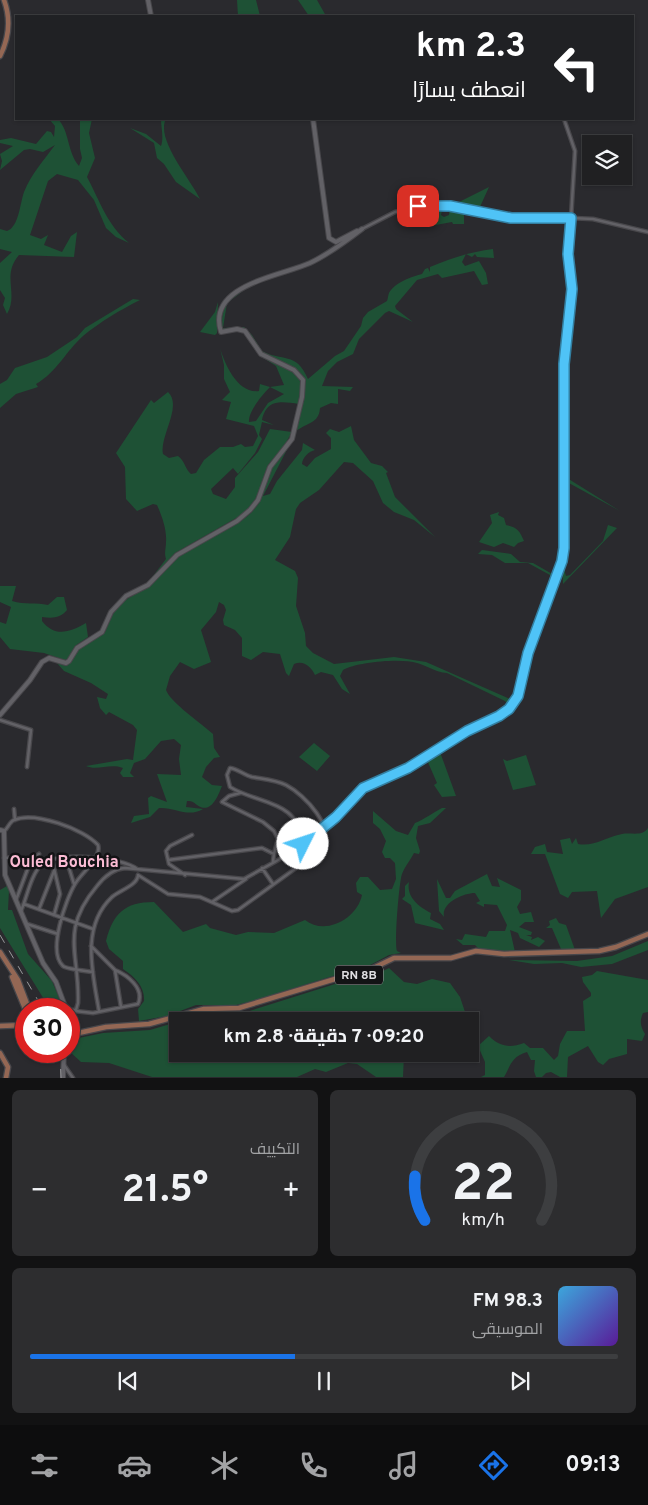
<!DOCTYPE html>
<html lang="ar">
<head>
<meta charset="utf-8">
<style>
	:root { --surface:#202022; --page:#2d2d2f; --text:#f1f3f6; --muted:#a2a3a5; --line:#3d3e40; --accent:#1a73e8 }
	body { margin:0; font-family:Overpass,Cairo,sans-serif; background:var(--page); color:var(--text); direction:rtl; height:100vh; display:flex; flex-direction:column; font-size:19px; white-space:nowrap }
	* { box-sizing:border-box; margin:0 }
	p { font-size:16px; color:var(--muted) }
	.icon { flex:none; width:28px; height:28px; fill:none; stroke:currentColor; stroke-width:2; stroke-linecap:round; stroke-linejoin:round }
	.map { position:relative; height:1078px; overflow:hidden; direction:ltr }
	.side { display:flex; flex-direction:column; gap:12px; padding:12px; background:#121213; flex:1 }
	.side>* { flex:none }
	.banner { position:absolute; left:15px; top:15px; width:619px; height:105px; border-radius:0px; box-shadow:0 1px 4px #0004,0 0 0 1px var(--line); direction:rtl; background:#202124; color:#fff; overflow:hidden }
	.fabs { position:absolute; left:582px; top:135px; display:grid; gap:10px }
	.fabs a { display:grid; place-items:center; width:50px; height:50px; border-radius:0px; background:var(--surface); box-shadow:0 1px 4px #0004,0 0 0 1px var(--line); font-size:25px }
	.speed { position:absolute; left:15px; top:998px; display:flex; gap:10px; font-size:25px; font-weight:700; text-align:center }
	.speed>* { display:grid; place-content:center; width:65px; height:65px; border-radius:50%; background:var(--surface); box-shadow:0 1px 4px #0004,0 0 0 1px var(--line); line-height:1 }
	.speed .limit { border:8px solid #d22; background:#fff; color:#111 }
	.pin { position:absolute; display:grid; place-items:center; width:42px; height:42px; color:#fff; margin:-21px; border-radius:10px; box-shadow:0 2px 8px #0006 }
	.me { position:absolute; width:55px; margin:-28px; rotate:49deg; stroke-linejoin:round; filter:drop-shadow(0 0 4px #0008) }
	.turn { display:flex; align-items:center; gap:18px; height:105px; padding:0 25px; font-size:22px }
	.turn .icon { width:65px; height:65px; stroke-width:2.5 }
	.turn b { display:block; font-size:35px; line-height:42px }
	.big { font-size:38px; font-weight:700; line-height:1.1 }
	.side .card { flex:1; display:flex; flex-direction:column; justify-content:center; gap:8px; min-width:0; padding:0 18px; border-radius:8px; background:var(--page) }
	.side .dial { align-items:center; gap:0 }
	.dial svg { height:130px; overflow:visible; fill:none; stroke:var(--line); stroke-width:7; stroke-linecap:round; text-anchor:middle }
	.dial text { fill:var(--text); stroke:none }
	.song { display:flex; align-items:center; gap:15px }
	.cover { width:60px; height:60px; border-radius:8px; background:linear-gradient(135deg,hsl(200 70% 55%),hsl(270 70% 35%)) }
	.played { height:5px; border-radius:2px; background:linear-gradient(90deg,var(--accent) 45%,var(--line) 45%) }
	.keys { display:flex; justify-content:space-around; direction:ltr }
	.heat { display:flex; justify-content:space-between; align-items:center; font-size:28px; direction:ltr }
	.side .tiles { flex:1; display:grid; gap:12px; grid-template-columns:1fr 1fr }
	.card:last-child { grid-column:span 2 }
	.trip { position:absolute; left:169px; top:1012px; width:310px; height:50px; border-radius:0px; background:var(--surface); box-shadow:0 1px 4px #0004,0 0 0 1px var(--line); font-weight:700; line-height:50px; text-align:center; direction:rtl }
	.tabs { display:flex; height:80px; justify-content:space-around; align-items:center; background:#0d0d0e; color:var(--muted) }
	.tabs .icon { width:35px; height:35px }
	.tabs .current { color:var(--accent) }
	.tabs b { font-size:22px; color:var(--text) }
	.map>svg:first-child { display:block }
</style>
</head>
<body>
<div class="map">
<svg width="648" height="1078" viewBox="0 0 648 1078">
	<rect width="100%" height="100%" fill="#2a2a2e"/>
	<!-- green -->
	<path fill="#1e5135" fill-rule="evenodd" d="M237 0H256L260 16H238Z
		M298 0H317L326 16H309Z
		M49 119H58C70 132 67 152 79 166L82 158 80 149V119H92L89 133 95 158 87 177C100 201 107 225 129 243L116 237 106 228 94 200 78 180 57 174 48 181 30 235 41 239 48 235 44 245 62 252 71 236 77 232 74 257 19 255C1 276 19 293 7 314L3 305 5 298 0 290V263L12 252 0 249V229L7 231C19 227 20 203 24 192 31 174 44 160 55 145L43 152 30 149 24 150 0 170 2 161 0 154 13 146 0 143V140L11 138 36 144 47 131 51 132 54 137 55 126Z
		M161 119H166C155 139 192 181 200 199L176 182 164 164 157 158 154 143 130 128 146 134 161 146C164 138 161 127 161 119Z
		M489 187 479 209 455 204Z
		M427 207H443L441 215 444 217 449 215 450 208 464 213V224H453L452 222 425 227 423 221 432 219Z
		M493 249 494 258 477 257 475 254 472 257 466 254 462 262 465 266 479 261 486 273 488 284 482 285 474 271 442 278 438 274 417 280 395 306 396 309 413 322 389 311 385 313 359 339 353 354 337 362 328 371 322 386 353 387 350 391 338 389V404L331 403 320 408C319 424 307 422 295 432L305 390 304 377 295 368 262 353 242 328 223 332 221 329C223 307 223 303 243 291L227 303 223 328 244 327 252 335 262 351C282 362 296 351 308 379L335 356 344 351 361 326 363 318 368 312 387 301C388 298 388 296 389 293 394 283 413 276 422 274L425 269 428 268 430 272V267C451 258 470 252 493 249Z
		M133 299 140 300C120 310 100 322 83 336 66 351 57 372 36 384L38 387 16 394 0 408V384L7 380 15 368 47 357 77 337 85 328Z
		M218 302 217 333 215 335 200 332 215 312Z
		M220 348C225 365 238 394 259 391L260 384 270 387 284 385 276 366 262 357C292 370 306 367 299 404 282 402 267 398 262 420L274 425 262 422 259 435 262 439 255 453 238 474 233 468 211 489 213 494 226 499 235 487V478L258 452 270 429 292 432 284 446 268 465 257 497 245 513 175 553 147 584 166 559C164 552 166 549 166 542 167 530 162 516 157 505L153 504 137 511 126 499 125 467 116 453 151 400 154 403 168 392C183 406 159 437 163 454L169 458 178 456C185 461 185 469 191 474L196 473 204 460 220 447H233L241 444 245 447 253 446 258 436 254 426 226 419 231 402 222 400 230 392 224 379V365ZM270 387 284 394 268 403 256 421 249 422C248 412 262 395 270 387Z
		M566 376 567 478 620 511 567 482V544L563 565 566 576 570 575 603 541 608 525 617 528 563 584 562 564 565 548 566 500Z
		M351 426 354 440 371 463 382 466 388 472 386 473 395 497 435 537 414 520 394 512 383 503 373 481 353 463 344 462 319 490 300 503 296 509 290 537 275 560 295 571 298 578 296 606 305 633 306 646 313 653 334 664 394 657 426 662 512 700 508 705 505 701 447 673C435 672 428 666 417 663 401 658 357 662 343 670L340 676 350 694 342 689 333 675 321 672 315 675C311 667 304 660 294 664L289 676 286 673 280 654 263 652 251 660 242 656V638L235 630 224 625 223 620 226 610 224 605 219 602 216 612 201 630 211 662 194 669 180 662 170 676 166 690C170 702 202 724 213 734L214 748 220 757 214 758 206 767 202 777 212 785 222 786C218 796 211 815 197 805 193 802 193 801 187 801L186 807 203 809C188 818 175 807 159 808L150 817 131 823 134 816 149 814 148 798 151 796 167 802 157 774 181 775 179 759 181 745 174 739 161 741 145 759 134 763 130 773 134 777H123L120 773 123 768C110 763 97 771 86 766L127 759 133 760 137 730 133 725 109 712 106 715 100 708 97 697 106 699 108 694 91 683 64 671 56 662 69 663 78 649 105 632 113 614 121 603 151 584 178 556 240 522 251 513 259 503 272 468 293 438 263 496 270 494 277 481 302 450 303 443 315 450C309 451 302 458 302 464L307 467 315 458 331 449V438L326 433 330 429 339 432Z
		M499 512 498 515 504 518 506 525C518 528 519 530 524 541L518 543 514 547 503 543 494 547 479 542 492 523 490 515Z
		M482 550 511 554 520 562 533 563 554 575 540 613 551 580 550 575 528 563H505L492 555 478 554Z
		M0 586H16L12 601C25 605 36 602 48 605L57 597H64L67 610C60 619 51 618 42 617V621C55 638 70 632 86 623L88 637 75 646 68 659 65 660 44 653 10 649 0 637V622L6 624 11 607 0 602Z
		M314 743 330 756 317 771 299 757Z
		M440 752 456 796 442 797 434 785 437 783 427 760Z
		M526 755 536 785 513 790 503 759 507 761Z
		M442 808H446L430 823 418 826 416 838 420 851 419 854 414 853C410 861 405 866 402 874 399 882 394 945 397 951L401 953 389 955 359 971 336 975 252 1001 236 1005H196L167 1016 139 1021 138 1009 144 1001C145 987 135 977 123 969V961L109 949 106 941C113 914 124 902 154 902L183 932 206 924 210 928 236 935 248 932 274 933 305 920C325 936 357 919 362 895L357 892 356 883 360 877H368L380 890 392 889 396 879 395 863 390 858H385L382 852 386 841 380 829 373 823V811L396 831 408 835 415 823C425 819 432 813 442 808Z
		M648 828V887L615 899 601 918 597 891 572 892 568 898 560 894 545 854H531L535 847 545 844 547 852 563 854 560 840 570 838 572 844 576 838 578 844C594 847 606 837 622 834 631 832 642 837 648 828Z
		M487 874 492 886 500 887 497 878 521 890V900L517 907 520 914 531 912 534 922H525L519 927 532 932 531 935H526L532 937 531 940 538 937 545 941 539 947 520 938 518 933 510 930 515 952 479 949 475 945H463L456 939 462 940 465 934 486 937 489 931H505L507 925 497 905 484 904V907L476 903 480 901 475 893C463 893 441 903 444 917L439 911 437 879 446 898H450L455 891Z
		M409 882C406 897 419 907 431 913L430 919 440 924 444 930 415 923 411 905 402 899 405 896V886Z
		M7 886 9 890 8 910H12L28 954 52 981 62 1005 57 1009H50L0 928V890Z
		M556 918 559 923 566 925 575 950 561 949 552 928H546L550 925 549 921Z
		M648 941V950L612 964 581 967 562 963 534 964 509 960 577 961 612 956Z
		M389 968 404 982 417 984 432 979 450 983 460 997 468 1021H180L208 1014H240L335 984 369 978Z
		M597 971 648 980V1012L643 1013C639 1022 641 1027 645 1034L642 1041 627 1039V1054L609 1059 603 1065 598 1062 588 1046 568 1057 567 1077H560L551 1072 546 1073 542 1077H536L534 1071 535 1060H531L527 1052C511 1057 511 1065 504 1077H481L485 1075V1062L478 1046 489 1036C500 1047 510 1048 524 1043L530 1048H543L554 1060 558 1056 560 1044 567 1031H585L583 1001 591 996V993L583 982 582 977 592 975Z
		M177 1022 178 1054H404L403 1077H376L357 1064 348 1063 326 1072 315 1069 297 1077H152L109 1063 81 1062 69 1051V1040L103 1033 150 1030Z"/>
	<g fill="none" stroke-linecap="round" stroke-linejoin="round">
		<!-- street casing -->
		<g stroke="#48474b" stroke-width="5">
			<path id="street" d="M564 119 575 151 571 218 593 219 648 232
				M0 720 31 730 27 767
				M240 793 229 796 222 802 263 822 274 831 278 839 274 854
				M14 809 15 820
				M4 831C8 829 9 822 14 820 34 811 84 829 98 845 102 858 81 873 75 884 66 899 47 952 63 966 66 969 87 971 93 972
				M4 858 18 857
				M66 858 74 884
				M52 860 60 894 54 915
				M168 860 262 848 274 854 273 862
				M262 868 273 884
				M138 875 168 894 200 897 232 911 238 910 321 850C337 828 305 795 286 785 276 780 263 779 252 777 244 775 238 769 230 768L227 775 230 787C259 805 299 799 303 844
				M185 875 169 864 166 851 170 846 192 835
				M16 900 31 860 39 854
				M212 902 246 879
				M24 904 93 929
				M39 909 54 871
				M21 911C27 897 31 874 42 864 57 851 122 857 137 869
				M27 924 58 934
				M91 946 115 970 121 1007
				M69 1010H76L78 1003C80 954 59 931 97 886 104 877 113 869 125 868L244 879 298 849 313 834 336 817 363 789 408 768 468 730 505 713 514 704 518 696 528 653 562 561 564 548V364L572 289 568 254 571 218H511L433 204 395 212 362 229
				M75 1011 93 1013 138 1004C145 988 127 975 115 970
				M99 1011C93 974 80 927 112 897 120 890 136 886 138 876
				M64 1065 73 1078"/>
		</g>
		<!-- secondary casing -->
		<g stroke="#48474b" stroke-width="6">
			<path id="secondary" d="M148 0 151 16
				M313 119 329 238 336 242 357 231
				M0 715 30 680 42 662 49 658 66 663 69 661 77 648 102 632 111 612 126 596 148 585 177 555 237 521 250 510 258 500 270 467 292 439 302 397 303 380 294 370 261 354 245 331 237 329 221 332C206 285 281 276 310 263 329 254 345 242 362 229
				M0 830 4 831 5 875 43 963 56 982 66 1009
				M69 1024 71 1034
				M63 1078 64 1051"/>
		</g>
		<!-- primary casing -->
		<g stroke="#48474b" stroke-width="7">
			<path id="primary" d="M0 56C9 38 11 19 4 0
				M0 952 18 980 29 1009
				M12 977 26 1011
				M0 1026 26 1025
				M69 1035 106 1027 149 1024 204 1009 239 1008 335 979 361 974 394 958H451L476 951 504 954 599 951 616 947 648 934
				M0 1053 8 1067 6 1078"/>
		</g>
		<!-- street -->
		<use href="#street" stroke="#626166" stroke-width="2.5"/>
		<!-- secondary -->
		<use href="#secondary" stroke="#626166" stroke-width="4"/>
		<!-- primary -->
		<use href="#primary" stroke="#946754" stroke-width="4.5"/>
		<!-- rail -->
		<path stroke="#98989b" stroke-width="1" stroke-dasharray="9 9" stroke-linecap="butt" d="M0 935 43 1009
			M60 1051 61 1078"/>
	</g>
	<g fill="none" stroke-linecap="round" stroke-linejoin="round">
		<!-- route casing -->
		<g stroke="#337fa1" stroke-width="12">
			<path id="route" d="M303 844 336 817 363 788 408 768 467 731 499 716 509 709 518 696 528 653 562 561 564 548V364L572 289 568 254 571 218H511L450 206H418"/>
		</g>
		<!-- route -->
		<use href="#route" stroke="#4fc3f7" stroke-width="9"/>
	</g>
	<g text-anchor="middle" stroke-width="5" stroke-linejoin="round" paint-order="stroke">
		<!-- shield labels -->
		<rect fill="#131315" stroke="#a2a2a4" stroke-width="1" x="335" y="965.5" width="48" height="19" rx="4"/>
		<g font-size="12" font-weight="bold" fill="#e0dfe2">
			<text x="359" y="979">RN 8B</text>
		</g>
		<!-- quarter labels -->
		<g font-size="16" font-weight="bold" fill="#fcbcd4" stroke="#131315">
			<text x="64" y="867">Ouled Bouchia</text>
		</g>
	</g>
</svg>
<div class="fabs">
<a><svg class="icon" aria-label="layers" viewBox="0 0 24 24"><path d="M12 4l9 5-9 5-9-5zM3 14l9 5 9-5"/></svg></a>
</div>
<div class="speed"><div class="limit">30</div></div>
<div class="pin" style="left:418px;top:206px;background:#d93025"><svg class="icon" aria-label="arrive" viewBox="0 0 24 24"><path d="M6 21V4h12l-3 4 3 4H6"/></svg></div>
<svg class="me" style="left:303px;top:844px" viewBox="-20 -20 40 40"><circle r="19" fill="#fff"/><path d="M0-13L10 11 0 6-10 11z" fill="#4fc3f7"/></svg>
<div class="trip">09:20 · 7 دقيقة · 2.8 km</div>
<div class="banner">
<div class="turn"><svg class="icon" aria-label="left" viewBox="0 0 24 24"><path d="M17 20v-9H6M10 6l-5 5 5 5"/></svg><div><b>2.3 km</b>انعطف يسارًا</div></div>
</div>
</div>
<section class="side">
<div class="tiles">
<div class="card dial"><svg viewBox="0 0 100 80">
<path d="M14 69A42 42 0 1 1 86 69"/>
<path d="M14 69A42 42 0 0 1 8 42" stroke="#1a73e8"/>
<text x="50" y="56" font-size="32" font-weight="700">22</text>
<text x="50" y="72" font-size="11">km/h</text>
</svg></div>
<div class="card"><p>التكييف</p>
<div class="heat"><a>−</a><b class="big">21.5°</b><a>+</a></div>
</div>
<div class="card">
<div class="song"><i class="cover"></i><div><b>98.3 FM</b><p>الموسيقى</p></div></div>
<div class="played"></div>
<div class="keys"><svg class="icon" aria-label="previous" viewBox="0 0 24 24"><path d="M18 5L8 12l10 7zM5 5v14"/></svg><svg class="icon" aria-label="pause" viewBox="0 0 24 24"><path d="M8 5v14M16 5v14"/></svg><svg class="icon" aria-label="next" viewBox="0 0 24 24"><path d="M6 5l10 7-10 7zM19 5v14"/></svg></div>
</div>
</div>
</section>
<nav class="tabs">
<b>09:13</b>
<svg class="icon current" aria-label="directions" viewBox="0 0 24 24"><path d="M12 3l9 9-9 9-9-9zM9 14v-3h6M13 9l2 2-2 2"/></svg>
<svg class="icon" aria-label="music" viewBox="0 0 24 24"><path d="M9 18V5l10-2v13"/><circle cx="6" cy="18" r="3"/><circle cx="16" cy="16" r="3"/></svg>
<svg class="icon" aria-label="phone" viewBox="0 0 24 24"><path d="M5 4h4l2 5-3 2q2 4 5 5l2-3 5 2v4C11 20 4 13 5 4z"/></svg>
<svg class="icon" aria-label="climate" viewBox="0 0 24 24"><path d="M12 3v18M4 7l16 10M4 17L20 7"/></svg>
<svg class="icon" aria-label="car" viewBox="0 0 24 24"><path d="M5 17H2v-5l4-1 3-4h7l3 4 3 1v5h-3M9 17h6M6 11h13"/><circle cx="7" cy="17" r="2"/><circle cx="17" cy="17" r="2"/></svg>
<svg class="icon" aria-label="filters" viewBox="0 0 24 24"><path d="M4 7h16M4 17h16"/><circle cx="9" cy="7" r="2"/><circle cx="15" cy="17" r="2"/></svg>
</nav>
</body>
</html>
